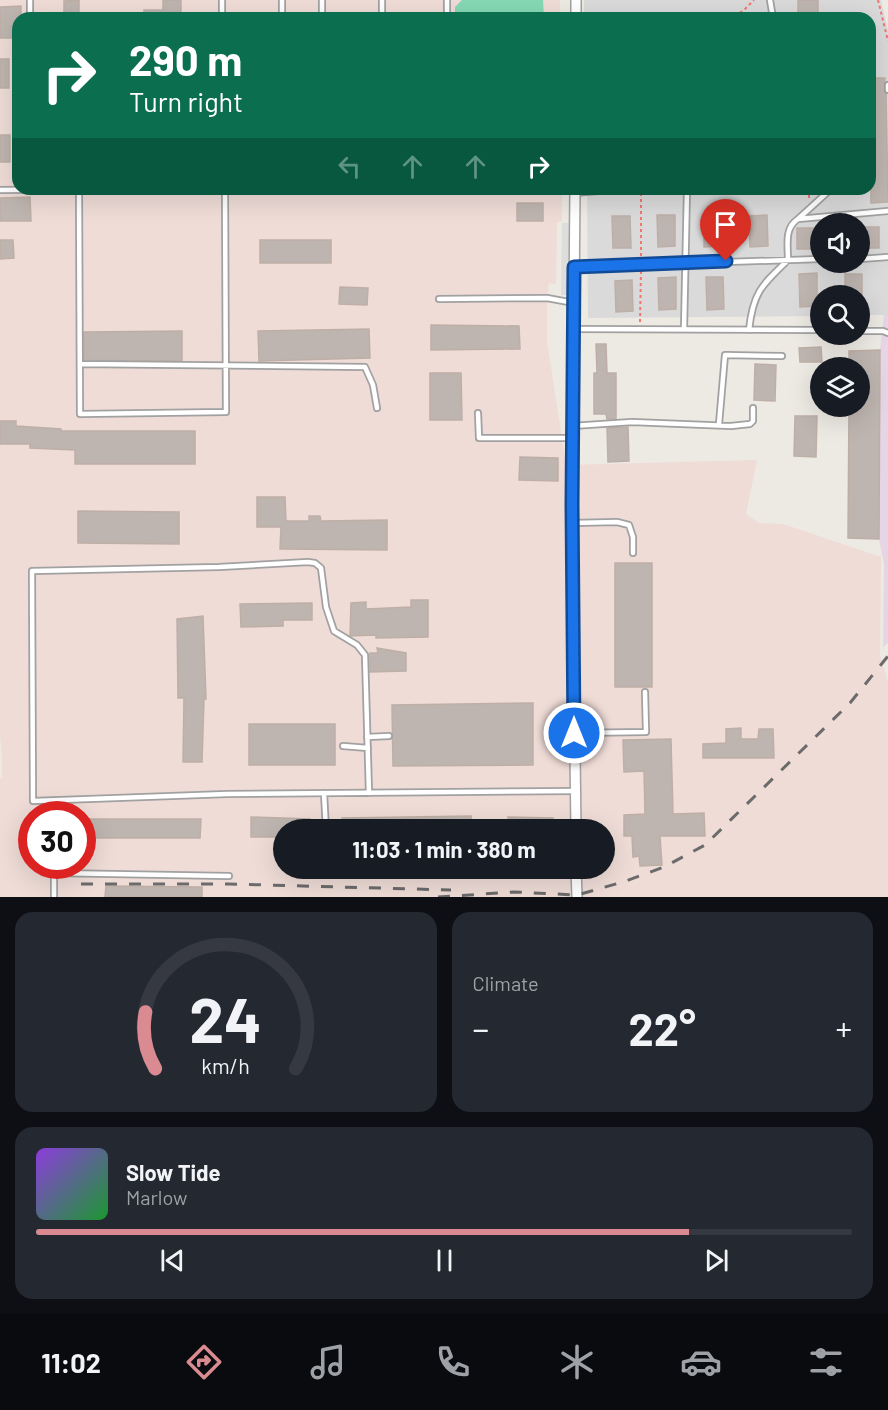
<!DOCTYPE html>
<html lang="en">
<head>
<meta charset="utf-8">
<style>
	:root { --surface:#171b24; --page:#242831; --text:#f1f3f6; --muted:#9ea1a6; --line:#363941; --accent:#da8b92 }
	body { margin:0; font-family:Barlow,sans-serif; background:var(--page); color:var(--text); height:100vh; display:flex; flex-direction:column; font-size:22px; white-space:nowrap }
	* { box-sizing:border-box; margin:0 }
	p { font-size:20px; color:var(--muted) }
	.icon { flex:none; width:33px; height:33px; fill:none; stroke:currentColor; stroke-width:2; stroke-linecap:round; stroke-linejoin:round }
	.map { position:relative; height:897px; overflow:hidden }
	.sheet { display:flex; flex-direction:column; gap:15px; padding:15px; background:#0d0f14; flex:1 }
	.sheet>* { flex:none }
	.top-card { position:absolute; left:12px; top:12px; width:864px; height:183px; border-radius:18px; box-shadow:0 6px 24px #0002; background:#0b6e4f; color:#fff; overflow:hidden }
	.fabs { position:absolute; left:810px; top:213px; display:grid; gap:12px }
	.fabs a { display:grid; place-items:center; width:60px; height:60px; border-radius:50%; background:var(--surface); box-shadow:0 6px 24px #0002; font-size:30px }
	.speed { position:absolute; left:18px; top:801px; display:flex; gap:12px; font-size:30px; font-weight:700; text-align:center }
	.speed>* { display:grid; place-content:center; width:78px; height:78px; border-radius:50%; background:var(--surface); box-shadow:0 6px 24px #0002; line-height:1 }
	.speed .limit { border:9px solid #d22; background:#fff; color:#111 }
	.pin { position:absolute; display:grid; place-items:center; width:51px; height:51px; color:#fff; margin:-62px -26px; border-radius:50% 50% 50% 0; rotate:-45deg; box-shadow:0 0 6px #0007 }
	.pin .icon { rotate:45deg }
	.me { position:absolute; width:66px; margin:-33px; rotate:0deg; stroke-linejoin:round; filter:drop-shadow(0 0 4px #0008) }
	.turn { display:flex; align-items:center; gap:21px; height:126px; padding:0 18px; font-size:27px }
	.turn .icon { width:78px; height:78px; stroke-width:2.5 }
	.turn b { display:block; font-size:42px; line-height:51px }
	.lanes { display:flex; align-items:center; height:57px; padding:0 18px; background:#0003; justify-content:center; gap:30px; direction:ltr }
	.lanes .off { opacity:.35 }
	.big { font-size:45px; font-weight:700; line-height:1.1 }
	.sheet .tile { flex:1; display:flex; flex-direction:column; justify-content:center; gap:9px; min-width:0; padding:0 21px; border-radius:18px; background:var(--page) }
	.sheet .dial { align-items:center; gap:0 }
	.dial svg { height:156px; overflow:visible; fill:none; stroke:var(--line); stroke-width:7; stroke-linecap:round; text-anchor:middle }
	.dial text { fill:var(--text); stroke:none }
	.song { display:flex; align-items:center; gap:18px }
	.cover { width:72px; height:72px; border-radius:9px; background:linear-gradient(135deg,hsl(270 70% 55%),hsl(130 70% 35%)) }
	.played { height:6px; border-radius:3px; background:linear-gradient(90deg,var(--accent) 80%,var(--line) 80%) }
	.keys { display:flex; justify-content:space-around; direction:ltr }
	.heat { display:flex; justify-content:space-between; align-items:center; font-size:33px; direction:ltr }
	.sheet .tiles { flex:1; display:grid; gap:15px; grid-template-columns:1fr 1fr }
	.tile:last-child { grid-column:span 2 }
	.trip { position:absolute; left:273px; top:819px; width:342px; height:60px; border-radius:30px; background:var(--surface); box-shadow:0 6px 24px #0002; font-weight:700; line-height:60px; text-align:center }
	.menu { display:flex; height:96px; justify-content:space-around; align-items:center; background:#090b0e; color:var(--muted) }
	.menu .icon { width:42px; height:42px }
	.menu .on { color:var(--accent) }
	.menu b { font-size:27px; color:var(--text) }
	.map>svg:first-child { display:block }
</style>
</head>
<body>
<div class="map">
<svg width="888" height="897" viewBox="0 0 888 897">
	<rect width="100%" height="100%" fill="#ede9e3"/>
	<!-- residential -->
	<path fill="#dbdada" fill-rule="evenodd" d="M584 0H881L888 31V315H860V296H820V316L588 318 587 189H870V18H584ZM820 224H860V262H820Z"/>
	<!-- industrial -->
	<path fill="#e6d5e4" d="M884 315H888V643L883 647 884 564 879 539 880 350Z"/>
	<!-- military -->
	<path fill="#efdcd7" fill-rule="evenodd" d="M0 0H560V18H18V189H562V221L557 222 556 284 549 283 547 298V341L566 465 757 460 746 514 759 523 783 524 881 557 880 655 888 682V897H0V779L2 778V757L0 734ZM32 814H82V866H32ZM284 830H604V868H284Z"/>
	<!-- pitch -->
	<path fill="#85d8b3" d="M462 0H543L544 18H455V7Z"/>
	<!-- parking -->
	<path fill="#ddd" d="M562 223H569L568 295H561Z"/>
	<!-- building -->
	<path fill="#beb5b0" stroke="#beafa6" stroke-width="1.5" d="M79 0V18H64V1Z
		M163 0H181V18H144V10H163Z
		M798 0H818V18H798Z
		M21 6V18H18V38H0V7Z
		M0 59H9V88H0Z
		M870 78H885L884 90 886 94 888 202 871 203Z
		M0 135H10V162H0Z
		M30 197 31 221H0V198Z
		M517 203H543V221H517Z
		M657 215H675V246L658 247Z
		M704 215H721L722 246 704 247Z
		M767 215 768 246 750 247 749 216Z
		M612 216H630L631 248H613Z
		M860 227H879V248H860Z
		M797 228H820V249H797Z
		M0 240H13L14 258 0 259Z
		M260 240H331V263H260Z
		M817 273V306L800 307 799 274Z
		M845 274H862V296H845Z
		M676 277V309L659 310 658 278Z
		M706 277H723L724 309 707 310Z
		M632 280 633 311 616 312 615 281Z
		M340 287 368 288 367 305 339 304Z
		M431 325 519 326 520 349 431 350Z
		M369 329 370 358 259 361 258 331Z
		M182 331V361L84 360V332Z
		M596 344H606L607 373H616V419H607L606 414H594V373H597Z
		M821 347 822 362H800L799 348Z
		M880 350 879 539 848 538 849 406H860V368H849V351Z
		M755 364 776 365 775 401 754 400Z
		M430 373H461L462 420H430Z
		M795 416H817L816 457 794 456Z
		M0 421H16V426L61 429V431H195V464H75V450L30 448V444H0Z
		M628 427 629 461 608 462 607 428Z
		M520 457 558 458V481L519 480Z
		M257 497H285L286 521H309V516H320L321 521 387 520V550L280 549 281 527H257Z
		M78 511 179 512V544L78 543Z
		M615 563H652V687H615Z
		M411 600H428V637L376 638V635L350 636 351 603 366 602V609L411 607Z
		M312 603V620H283V626L241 627 240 604Z
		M203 616 206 699H204L202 762H183L184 698H178L177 619Z
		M377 648 406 653V671L370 672V653H378Z
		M533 703V765L393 766 392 705Z
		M249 724H335V765H249Z
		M741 728V739H758L759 729H773L774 758H703V744L726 743V729Z
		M671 739 673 814 704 813 705 836H660L662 865 640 866 639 856 633 857 632 836H624V815L645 814 644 771 624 772 623 740Z
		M471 816 472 830H342V818Z
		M251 817 310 819V830H284V837H251Z
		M508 817 553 818V830H508Z
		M82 819H201L200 838H82Z
		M106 886 202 887V897H105Z"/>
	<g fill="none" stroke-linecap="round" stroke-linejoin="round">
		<!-- service casing -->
		<g stroke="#a1a1a1" stroke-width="8">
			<path id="service" d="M30 0V18
				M222 0V18
				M282 0V16L375 18
				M447 0V18
				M770 0 773 18
				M322 17V0
				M382 18V0
				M888 85V90
				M79 189 80 414 226 412 225 189
				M508 189H549
				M0 190 125 189
				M575 193 621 189
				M798 219 831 189
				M860 259 888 257
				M574 267 820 259
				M439 299 547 298 574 303
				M574 329 820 330
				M684 329 687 189
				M749 330C753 292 762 285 788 260 788 245 784 228 798 219L888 211
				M860 331H883L888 333
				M80 364 365 367 373 385 377 408
				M478 413 479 438H572
				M719 424 725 355 782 356
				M572 426 632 422 731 426 750 424 753 421V408
				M572 523 617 522 629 525 633 537V553
				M574 733 646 732 645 692
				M367 737 389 736
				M343 746 368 748
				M324 793 326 830
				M369 793 365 655 357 645 334 631 326 607 321 568 315 563 308 562 219 567 32 571 33 801 227 794 575 791
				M54 897V873L229 876"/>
		</g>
		<!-- minor casing -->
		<g stroke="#a1a1a1" stroke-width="12">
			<path id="minor" d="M576 18V0
				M575 189 572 523 576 830
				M576 868 577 897"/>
		</g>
		<!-- path -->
		<path stroke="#f17570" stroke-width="2" stroke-dasharray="3 3" stroke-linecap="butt" d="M878 0 888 41
			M729 18 743 11 754 0
			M809 189V199
			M641 256V189
			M640 322 641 271"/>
		<!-- service -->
		<use href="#service" stroke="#fff" stroke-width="4.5"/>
		<!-- minor -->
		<use href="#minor" stroke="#fff" stroke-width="9"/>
		<!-- rail -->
		<path stroke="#6b6b6b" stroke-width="3" stroke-dasharray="12 12" stroke-linecap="butt" d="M81 884H229L451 890
			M438 897 514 892 577 895 623 882 664 867 705 845 850 703 888 656"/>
	</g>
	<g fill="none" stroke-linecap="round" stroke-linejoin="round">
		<!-- route casing -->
		<g stroke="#114b97" stroke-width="15">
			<path id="route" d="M574 733 572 504 574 267 726 261"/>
		</g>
		<!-- route -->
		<use href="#route" stroke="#1a73e8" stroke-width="10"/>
	</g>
</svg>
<div class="fabs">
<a><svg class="icon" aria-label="sound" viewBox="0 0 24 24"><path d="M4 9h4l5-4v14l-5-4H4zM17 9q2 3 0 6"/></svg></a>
<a><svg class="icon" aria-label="search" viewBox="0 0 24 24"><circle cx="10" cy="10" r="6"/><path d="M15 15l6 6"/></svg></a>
<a><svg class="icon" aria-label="layers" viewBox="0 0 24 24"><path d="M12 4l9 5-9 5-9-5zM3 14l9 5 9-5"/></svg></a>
</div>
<div class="speed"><div class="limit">30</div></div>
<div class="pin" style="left:726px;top:261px;background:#d93025"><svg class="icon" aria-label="arrive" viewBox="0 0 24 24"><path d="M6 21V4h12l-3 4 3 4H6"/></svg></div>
<svg class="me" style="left:574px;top:733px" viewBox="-20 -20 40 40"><circle r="17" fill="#1a73e8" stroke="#fff" stroke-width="3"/><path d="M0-11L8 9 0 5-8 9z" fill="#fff"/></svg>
<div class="trip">11:03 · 1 min · 380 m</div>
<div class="top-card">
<div class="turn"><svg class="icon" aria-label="right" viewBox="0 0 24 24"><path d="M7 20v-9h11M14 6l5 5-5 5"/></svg><div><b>290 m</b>Turn right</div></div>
<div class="lanes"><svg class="icon off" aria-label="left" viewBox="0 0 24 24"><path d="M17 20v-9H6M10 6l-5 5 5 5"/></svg><svg class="icon off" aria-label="ahead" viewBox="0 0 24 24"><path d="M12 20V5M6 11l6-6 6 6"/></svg><svg class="icon off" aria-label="ahead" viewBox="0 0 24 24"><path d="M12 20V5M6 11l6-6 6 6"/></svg><svg class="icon" aria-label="right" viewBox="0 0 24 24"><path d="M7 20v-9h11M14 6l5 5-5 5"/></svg></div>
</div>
</div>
<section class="sheet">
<div class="tiles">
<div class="tile dial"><svg viewBox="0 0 100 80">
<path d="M14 69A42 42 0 1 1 86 69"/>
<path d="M14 69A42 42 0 0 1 9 40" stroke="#da8b92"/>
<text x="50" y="56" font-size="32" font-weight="700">24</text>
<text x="50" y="72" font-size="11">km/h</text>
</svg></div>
<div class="tile"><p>Climate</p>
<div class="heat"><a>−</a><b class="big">22°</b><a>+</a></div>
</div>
<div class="tile">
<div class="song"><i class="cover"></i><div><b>Slow Tide</b><p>Marlow</p></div></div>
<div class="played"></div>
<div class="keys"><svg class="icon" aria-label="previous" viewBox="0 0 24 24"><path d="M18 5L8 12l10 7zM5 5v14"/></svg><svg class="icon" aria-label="pause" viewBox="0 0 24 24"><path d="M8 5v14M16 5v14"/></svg><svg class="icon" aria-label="next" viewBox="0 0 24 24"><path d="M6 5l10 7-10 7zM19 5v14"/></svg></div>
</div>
</div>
</section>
<nav class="menu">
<b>11:02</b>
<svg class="icon on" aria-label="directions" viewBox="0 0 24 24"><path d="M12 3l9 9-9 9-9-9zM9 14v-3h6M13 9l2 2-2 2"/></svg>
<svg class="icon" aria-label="music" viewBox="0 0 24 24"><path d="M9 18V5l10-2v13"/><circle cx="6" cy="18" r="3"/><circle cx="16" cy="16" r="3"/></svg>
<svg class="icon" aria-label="phone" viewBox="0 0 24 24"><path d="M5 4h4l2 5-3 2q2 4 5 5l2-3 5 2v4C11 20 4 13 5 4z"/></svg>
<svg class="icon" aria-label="climate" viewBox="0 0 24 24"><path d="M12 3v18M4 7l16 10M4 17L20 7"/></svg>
<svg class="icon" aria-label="car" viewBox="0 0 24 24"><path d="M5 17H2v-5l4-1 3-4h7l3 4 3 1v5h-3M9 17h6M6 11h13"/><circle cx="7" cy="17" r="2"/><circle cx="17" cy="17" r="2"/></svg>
<svg class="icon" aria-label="filters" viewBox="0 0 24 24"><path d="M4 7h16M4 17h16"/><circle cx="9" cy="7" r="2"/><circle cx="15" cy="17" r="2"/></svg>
</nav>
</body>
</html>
